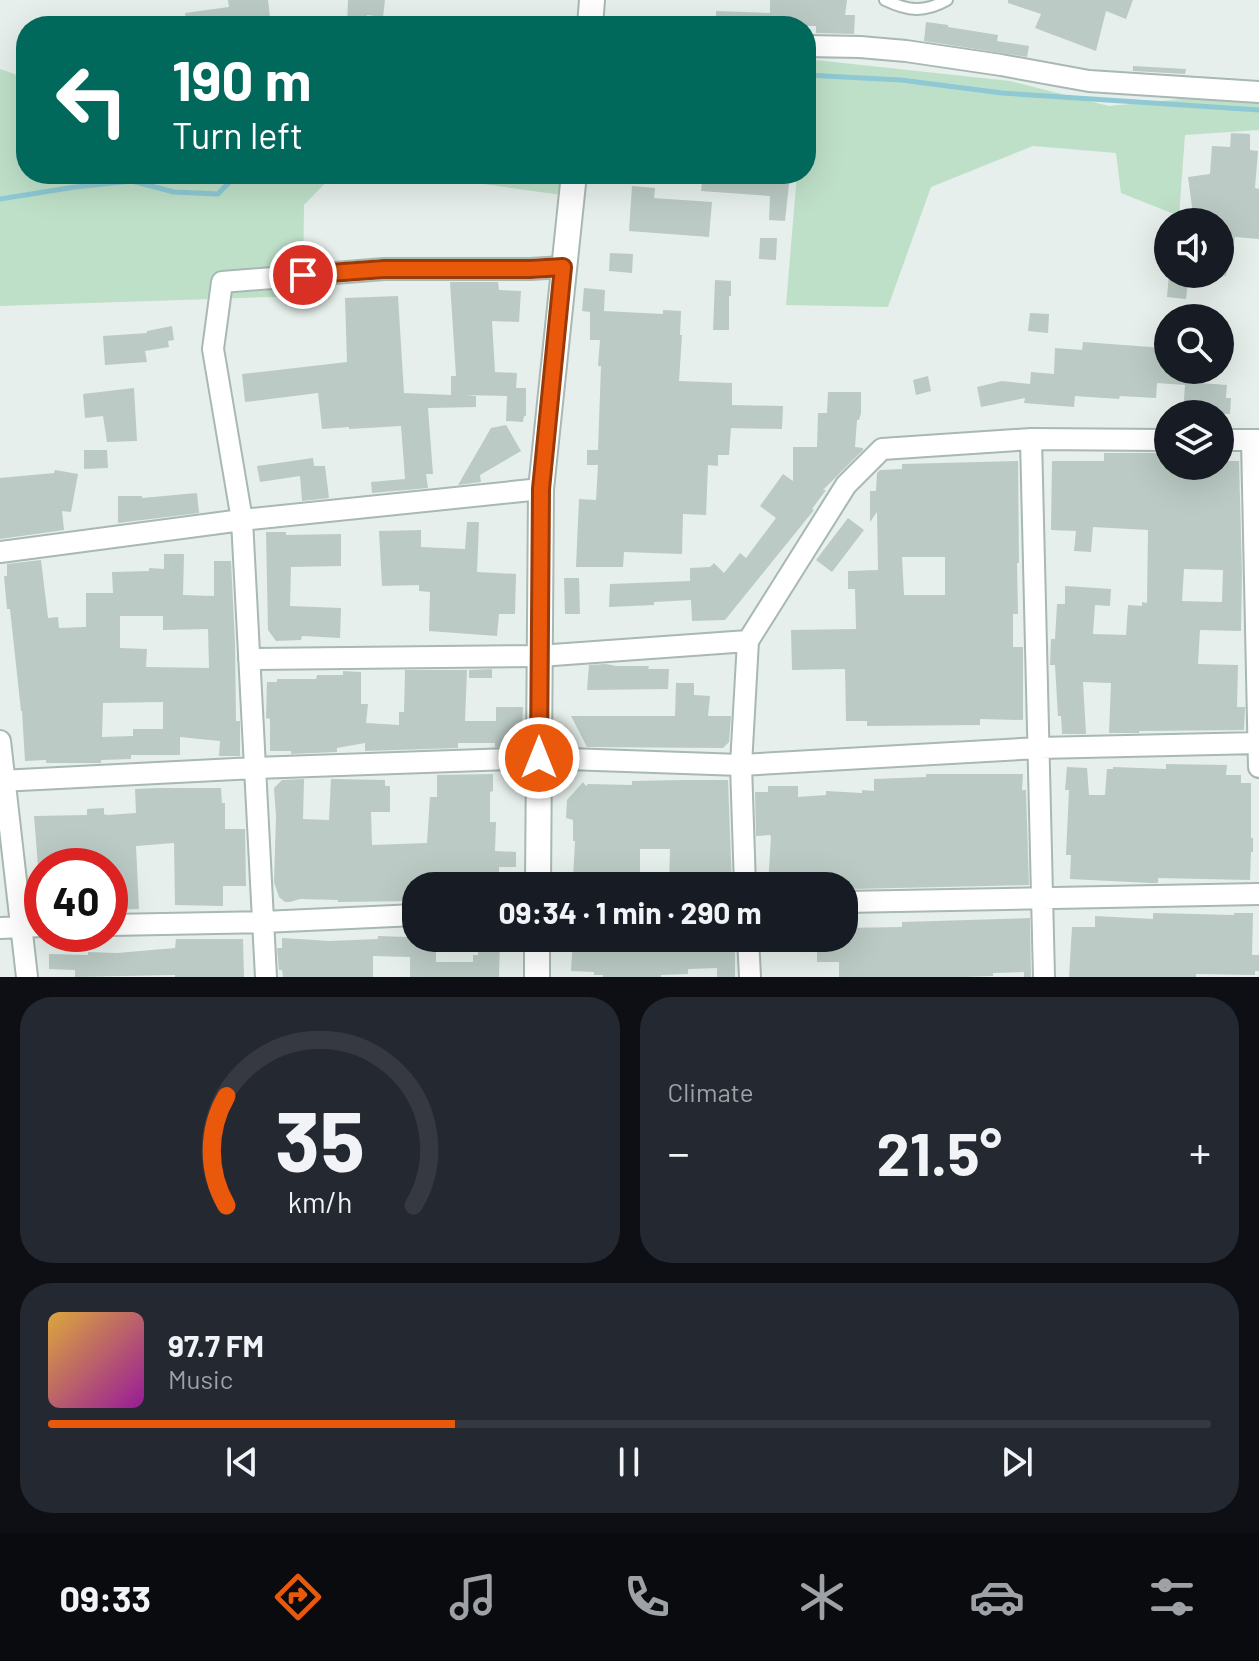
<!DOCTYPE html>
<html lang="en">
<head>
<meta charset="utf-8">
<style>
	:root { --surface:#171b24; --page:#242831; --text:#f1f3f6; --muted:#9ea1a6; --line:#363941; --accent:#ea580c }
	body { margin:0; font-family:Barlow,sans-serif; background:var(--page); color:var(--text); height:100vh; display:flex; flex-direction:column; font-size:30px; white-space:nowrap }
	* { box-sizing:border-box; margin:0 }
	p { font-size:26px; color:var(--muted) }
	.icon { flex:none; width:44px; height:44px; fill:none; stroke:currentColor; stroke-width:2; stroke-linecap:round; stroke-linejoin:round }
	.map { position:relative; height:977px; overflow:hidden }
	.sheet { display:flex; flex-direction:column; gap:20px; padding:20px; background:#0d0f14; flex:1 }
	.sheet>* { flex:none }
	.hud { position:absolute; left:16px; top:16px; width:800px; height:168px; border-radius:32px; box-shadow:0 8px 32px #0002; background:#00695c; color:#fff; overflow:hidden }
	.buttons { position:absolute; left:1154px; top:208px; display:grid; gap:16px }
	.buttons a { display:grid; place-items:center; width:80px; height:80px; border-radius:50%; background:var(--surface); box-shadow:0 8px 32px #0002; font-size:40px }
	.speed { position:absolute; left:24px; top:848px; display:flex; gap:16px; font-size:40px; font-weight:700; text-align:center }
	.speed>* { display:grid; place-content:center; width:104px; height:104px; border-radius:50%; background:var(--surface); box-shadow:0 8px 32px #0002; line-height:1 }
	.speed .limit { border:12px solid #d22; background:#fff; color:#111 }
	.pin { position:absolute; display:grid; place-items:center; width:68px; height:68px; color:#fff; margin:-34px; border:4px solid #fff; border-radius:50%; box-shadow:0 2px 8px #0007 }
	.me { position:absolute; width:88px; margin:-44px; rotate:0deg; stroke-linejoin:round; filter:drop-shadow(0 0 6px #0008) }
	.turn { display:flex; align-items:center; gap:28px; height:168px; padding:0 24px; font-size:36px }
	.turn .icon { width:104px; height:104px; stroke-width:2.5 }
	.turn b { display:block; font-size:56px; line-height:68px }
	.big { font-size:60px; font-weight:700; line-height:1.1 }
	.sheet .widget { flex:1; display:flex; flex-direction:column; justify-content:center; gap:12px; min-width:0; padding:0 28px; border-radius:32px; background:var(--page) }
	.sheet .dial { align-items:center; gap:0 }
	.dial svg { height:208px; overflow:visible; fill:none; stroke:var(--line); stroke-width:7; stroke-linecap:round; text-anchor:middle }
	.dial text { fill:var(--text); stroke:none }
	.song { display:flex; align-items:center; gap:24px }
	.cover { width:96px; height:96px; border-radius:12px; background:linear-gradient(135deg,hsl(40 70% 55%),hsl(300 70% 35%)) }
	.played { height:8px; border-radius:4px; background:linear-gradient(90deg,var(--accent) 35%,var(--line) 35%) }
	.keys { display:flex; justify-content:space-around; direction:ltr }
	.heat { display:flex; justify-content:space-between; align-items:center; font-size:44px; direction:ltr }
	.sheet .tiles { flex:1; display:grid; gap:20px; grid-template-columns:1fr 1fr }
	.widget:last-child { grid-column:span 2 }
	.trip { position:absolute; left:402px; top:872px; width:456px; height:80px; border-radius:32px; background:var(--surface); box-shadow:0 8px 32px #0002; font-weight:700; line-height:80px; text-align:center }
	.tabs { display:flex; height:128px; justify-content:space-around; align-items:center; background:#090b0e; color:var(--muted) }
	.tabs .icon { width:56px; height:56px }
	.tabs .current { color:var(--accent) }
	.tabs b { font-size:36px; color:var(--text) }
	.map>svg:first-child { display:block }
</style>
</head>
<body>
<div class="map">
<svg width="1259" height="977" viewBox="0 0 1259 977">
	<rect width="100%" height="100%" fill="#e6efeb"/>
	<!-- green -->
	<path fill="#bfe0c8" d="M806 59 1010 81 1109 106 1234 94 1259 96V130L1185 135 1179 216 1121 193 1116 153 1033 146 931 187 888 307 786 305 797 174H806Z
		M0 69 26 78V174H334L304 205 303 296 0 306Z
		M413 174H570L568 196Z"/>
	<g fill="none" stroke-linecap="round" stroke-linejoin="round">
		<!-- stream -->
		<path stroke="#8ec9d4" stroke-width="5" d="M806 75 901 80 1002 93 1259 110
			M0 199 75 187 132 181 174 192 218 194 237 174"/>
	</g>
	<!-- building -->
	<path fill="#bbcac4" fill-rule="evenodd" d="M228 0H268L271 26H187L185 13 229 7Z
		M348 0H385L383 17 367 15 366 26H347Z
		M770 0H847L845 15H855L854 34 816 33V26H716V11L770 13Z
		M1008 0H1133L1126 19 1106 11 1096 51 1035 28 1041 14 1008 3Z
		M926 22 948 25V27L998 35 997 41 1029 46 1027 57 924 41Z
		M1133 66 1186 69 1185 74 1133 71Z
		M1231 133 1250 134V150L1258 151 1255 188 1259 189V239L1235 237 1226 276 1220 275V222H1194L1188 177 1210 174 1212 146 1230 147Z
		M703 174H790L785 221 769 220 770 196 701 191Z
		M632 186 655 188 654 198 712 202 709 237 629 231Z
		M760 238H777L776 260 759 259Z
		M610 253 633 254 632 273 609 271Z
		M1169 274H1189L1186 299 1167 297Z
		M715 280 731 281V296H729V330H713Z
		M450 282H498L499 290 521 291 519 322 492 321 495 372 517 373 516 388H526V416H524L523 422 506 421 507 396 466 395 476 396V407L428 408 433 474H426L428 488 372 493 371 482 405 479 401 426 349 429V427L322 429 318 393 245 402 242 374 347 362 345 298 398 296 404 393 451 395V376H456Z
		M584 288 605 290 604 311 663 314V310L681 311 680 335H682L679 381 732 383V405L783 406 782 429 731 428 729 455H718V466L708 465 706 515 683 514 682 554 624 552 623 567H576L579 499 596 500 598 465H587V450H598L601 366H598L600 340H590V312L582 311Z
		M1030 313 1049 314 1048 333 1028 331Z
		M172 326 174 340 168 341 169 347 145 351 147 362 105 365 103 336 147 333V331Z
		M1083 342 1164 348 1163 370H1188L1187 382 1227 385 1226 398H1231L1230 414H1183L1185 385 1157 383 1156 398 1120 396 1119 399 1075 396 1074 407 1024 403 1025 398 981 407 977 387 1002 381 1030 384 1031 372 1054 374 1055 348 1082 350Z
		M928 376 931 391 916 395 913 380Z
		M134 388 137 441 107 442 103 416 85 418 83 394Z
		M828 392H861V413L859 420H857L855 447 863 448V450L823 490H826L812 509 814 510 725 620 692 621 691 600 654 602V605L609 607 610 584 690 581V568L710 567 714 563 724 573 740 553 746 558 776 518 760 506 783 474 793 481V447H817L818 413H827Z
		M506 425 521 451 480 475 481 482 458 485 491 428Z
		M84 450H107L108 468 84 469Z
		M1104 453H1157V455L1164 456 1163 466H1220V461H1239L1242 572 1241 631 1200 630 1198 664 1238 665 1237 707H1245L1244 730 1139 731V733H1109L1111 683 1083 682 1086 734H1062L1061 716H1058L1055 665H1050L1051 639H1055L1057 604H1065V586L1111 589 1110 606 1095 605 1093 634 1126 635 1128 605 1142 606V602L1147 603 1148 530 1093 527 1091 552 1074 551 1076 531 1051 530 1052 461H1104ZM1184 569 1223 570 1222 602 1182 601Z
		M313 458 314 466H325L329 498 302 501 300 476 260 482 257 466Z
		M1018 461 1019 563H1017L1018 614H1013V647H1023V720L980 719V725L867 726V721H846L845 669 792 670 791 630 856 629 855 589H848V571L878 570 877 512 870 522V491H876L877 473 880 470 902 469V464ZM902 557H945V595H904Z
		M55 470 78 474 71 512 62 511 64 530 0 539V478L54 473Z
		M197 493 199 513 118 523V496H142V498Z
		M848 518 864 530 832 572 816 560Z
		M467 522H479L477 572 516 574 515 614H499L497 636 429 631 430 592 419 591V585L382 586 379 531 421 530V547L465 549Z
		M266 532H286V535L341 534V566L291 567 290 606 341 608 340 638 302 636 301 640 276 641 268 630Z
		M164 554H184L183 595 214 596V561H231L235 643 236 721H240V756H219L220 741 180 737V755H131V759L101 760V763H46V760L25 761 22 711H21L10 609H7L4 576H7V564L41 560 48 618 58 617 59 628 86 627V593H113L112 572 149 571V568L164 569ZM120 616H163V630L208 629 209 668 146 667 147 649 120 648ZM163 702V729H133V736L102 737 103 703Z
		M564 578H579L580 614H565Z
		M606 664 616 666H649L648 669H669L668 689 587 690 589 665Z
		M492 669V678H469V670Z
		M405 670H467L465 721H496V707H523L522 730H524V745L495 747V743H458V748L365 751V743L337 748V752L291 754V751H270V719L266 718 267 682H277V679H316L317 675H343V671L361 672V704H368L366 723 399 725V712H404Z
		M676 683H694V695L710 696 708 716H731L729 742 723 748 587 747 571 716H675Z
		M1166 764 1227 765 1226 775H1241V783H1251V838H1253V852H1251L1250 880 1158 878V883H1151L1070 879 1071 855H1066L1069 790H1065L1067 767 1087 768 1089 795H1105L1107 769H1113V767L1166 769Z
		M493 774V791L490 792V822H496L495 851 516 852V867H499V886H416V901L338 902V900L300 899 290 902H285L279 897 274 882 276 816 274 788 282 780 304 779 303 819 329 820 331 779 385 780V786H390V812H371L372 845 427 843 430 797H437V775Z
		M926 774H1023L1022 790H1026L1029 885 852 889V886H768L771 837 770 835 756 836 755 792H768V786H798V797L826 795V791L862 793V790L874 791V779L926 777Z
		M684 780H728L732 886H669L670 849H640V886H581L573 879 575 841H573V820L566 818 567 800 583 782 586 786 588 784 632 785V781Z
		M159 788H221L222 803H225V829H245L246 886H223V906L175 905 174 843 136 846 139 909 110 910V866H38L34 816 87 815V809L104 808V814L107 815 136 813 135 789Z
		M1153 913 1234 915V913H1253L1252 955H1259V971H1255V975L1196 974V977H1069L1072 927H1095V916L1153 919Z
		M1030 918 1031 977H1024V972L993 973V976L964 977H839V962H817V938H844V928L902 927V922Z
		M378 936 436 938V962H473V955H478V938H500L499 977H410V957L373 956V977H283L282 970H279L277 948H282V938L330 941 378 939Z
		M573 938H735V977H717V968L688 969V974L661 975V977H603V975H594V972L571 971Z
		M176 939H243L244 977H175V975L75 977V970L49 969V954L88 955V952L117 953 175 948Z"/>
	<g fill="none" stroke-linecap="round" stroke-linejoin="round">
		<!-- service casing -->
		<g stroke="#a8b8b2" stroke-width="14">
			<path id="service" d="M885 0C908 11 924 13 947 0"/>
		</g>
		<!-- minor casing -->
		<g stroke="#a8b8b2" stroke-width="24">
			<path id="minor" d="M806 46 860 47 906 51 1001 65 1089 81 1259 92
				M1031 439 1044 977
				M1220 440H1259
				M1252 440 1259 767
				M0 552 242 520 541 489
				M249 659 539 656 748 641
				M0 741 27 977
				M0 781 255 768 539 758 741 765 1039 748 1259 743
				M745 886 741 765 748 641 846 485 882 449 1031 439 1168 440
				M844 902 1259 894
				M110 925 263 922 416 915
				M0 928 42 926
				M748 938 750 977
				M266 977 242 520 213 349 222 282 384 269H530L563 267"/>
		</g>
		<!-- tertiary casing -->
		<g stroke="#a8b8b2" stroke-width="28">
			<path id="tertiary" d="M590 26 592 0
				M538 886 541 489 574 174
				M537 977V938"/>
		</g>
		<!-- service -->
		<use href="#service" stroke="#fff" stroke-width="10"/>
		<!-- minor -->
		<use href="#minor" stroke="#fff" stroke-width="20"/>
		<!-- tertiary -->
		<use href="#tertiary" stroke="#fff" stroke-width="24"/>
	</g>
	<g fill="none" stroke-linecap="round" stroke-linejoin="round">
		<!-- route casing -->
		<g stroke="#983908" stroke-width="20">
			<path id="route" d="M303 275 384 269H530L563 267 541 489 539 758"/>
		</g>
		<!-- route -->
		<use href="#route" stroke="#ea580c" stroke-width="14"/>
	</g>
</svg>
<div class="buttons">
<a><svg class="icon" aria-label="sound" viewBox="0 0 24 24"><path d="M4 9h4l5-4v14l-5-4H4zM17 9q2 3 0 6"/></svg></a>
<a><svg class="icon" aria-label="search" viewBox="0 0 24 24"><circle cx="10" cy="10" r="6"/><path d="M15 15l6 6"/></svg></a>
<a><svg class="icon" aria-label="layers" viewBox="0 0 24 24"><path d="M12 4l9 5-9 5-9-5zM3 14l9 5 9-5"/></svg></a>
</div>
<div class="speed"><div class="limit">40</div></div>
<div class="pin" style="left:303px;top:275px;background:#d93025"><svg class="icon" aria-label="arrive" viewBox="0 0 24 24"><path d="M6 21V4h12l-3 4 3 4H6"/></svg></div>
<svg class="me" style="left:539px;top:758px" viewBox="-20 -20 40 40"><circle r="17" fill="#ea580c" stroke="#fff" stroke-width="3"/><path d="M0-11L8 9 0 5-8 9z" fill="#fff"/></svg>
<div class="trip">09:34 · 1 min · 290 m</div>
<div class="hud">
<div class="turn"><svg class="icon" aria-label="left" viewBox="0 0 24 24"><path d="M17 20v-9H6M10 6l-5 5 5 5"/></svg><div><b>190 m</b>Turn left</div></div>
</div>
</div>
<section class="sheet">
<div class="tiles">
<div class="widget dial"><svg viewBox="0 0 100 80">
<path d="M14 69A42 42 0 1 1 86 69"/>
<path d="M14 69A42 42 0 0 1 14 27" stroke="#ea580c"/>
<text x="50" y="56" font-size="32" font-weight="700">35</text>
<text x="50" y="72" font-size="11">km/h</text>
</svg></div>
<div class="widget"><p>Climate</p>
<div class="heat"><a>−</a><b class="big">21.5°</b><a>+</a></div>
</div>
<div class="widget">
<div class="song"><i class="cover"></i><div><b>97.7 FM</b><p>Music</p></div></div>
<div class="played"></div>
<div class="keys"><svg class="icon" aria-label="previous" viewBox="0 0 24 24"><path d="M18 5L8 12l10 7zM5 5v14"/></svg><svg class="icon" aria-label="pause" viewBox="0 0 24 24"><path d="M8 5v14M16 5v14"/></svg><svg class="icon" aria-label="next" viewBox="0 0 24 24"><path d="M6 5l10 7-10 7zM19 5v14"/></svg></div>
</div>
</div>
</section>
<nav class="tabs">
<b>09:33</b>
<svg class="icon current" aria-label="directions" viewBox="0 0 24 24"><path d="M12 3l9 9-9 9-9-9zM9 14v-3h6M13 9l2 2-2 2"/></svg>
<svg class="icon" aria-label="music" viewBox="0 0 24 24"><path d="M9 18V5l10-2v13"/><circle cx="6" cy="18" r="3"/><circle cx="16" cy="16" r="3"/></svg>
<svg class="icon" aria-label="phone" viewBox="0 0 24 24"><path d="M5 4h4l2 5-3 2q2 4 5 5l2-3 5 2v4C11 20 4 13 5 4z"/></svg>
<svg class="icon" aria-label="climate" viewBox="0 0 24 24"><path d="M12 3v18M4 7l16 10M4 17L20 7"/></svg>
<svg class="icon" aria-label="car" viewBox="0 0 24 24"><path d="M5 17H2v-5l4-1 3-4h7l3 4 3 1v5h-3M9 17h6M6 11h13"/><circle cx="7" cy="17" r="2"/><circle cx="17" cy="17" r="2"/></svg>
<svg class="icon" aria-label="filters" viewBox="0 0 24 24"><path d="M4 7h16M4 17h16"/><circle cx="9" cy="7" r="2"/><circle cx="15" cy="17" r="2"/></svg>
</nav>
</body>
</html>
